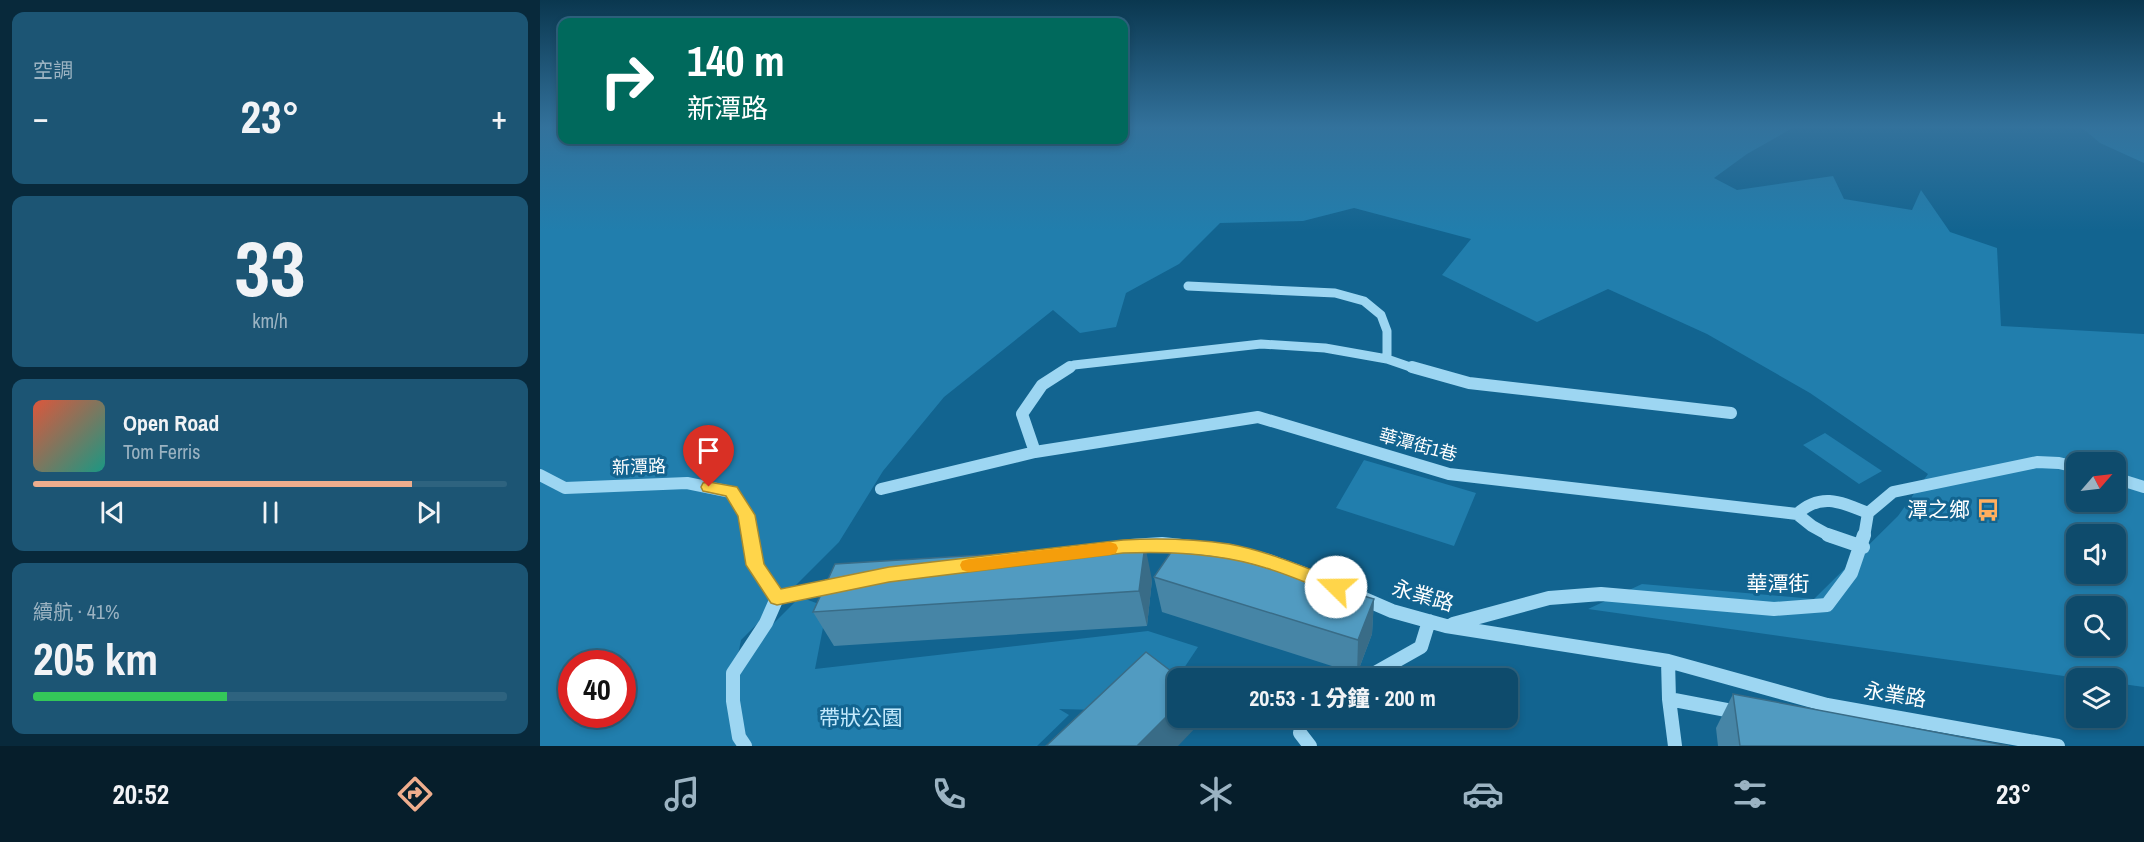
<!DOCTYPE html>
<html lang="zh-TW">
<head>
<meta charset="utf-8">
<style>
	:root { --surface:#0e4b6c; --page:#1c5574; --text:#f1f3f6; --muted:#9bb3c2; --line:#2e637f; --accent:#eead8d }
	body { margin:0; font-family:"Archivo Narrow","Noto Sans TC",sans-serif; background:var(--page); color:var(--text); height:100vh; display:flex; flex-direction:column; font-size:22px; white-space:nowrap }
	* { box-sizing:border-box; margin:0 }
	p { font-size:20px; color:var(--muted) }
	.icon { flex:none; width:33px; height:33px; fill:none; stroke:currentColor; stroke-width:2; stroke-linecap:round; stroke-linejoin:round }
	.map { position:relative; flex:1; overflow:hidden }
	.details { display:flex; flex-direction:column; gap:12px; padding:12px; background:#08293b; width:540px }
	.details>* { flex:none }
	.hud { position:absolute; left:18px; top:18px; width:570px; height:126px; border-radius:12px; box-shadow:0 3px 9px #0003,0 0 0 2px var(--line); background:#00695c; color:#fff; overflow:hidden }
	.needle { width:39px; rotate:62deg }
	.controls { position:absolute; left:1526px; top:452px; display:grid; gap:12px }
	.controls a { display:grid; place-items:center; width:60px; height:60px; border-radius:12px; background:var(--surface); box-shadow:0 3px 9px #0003,0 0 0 2px var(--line); font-size:30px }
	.speed { position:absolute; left:18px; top:650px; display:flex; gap:12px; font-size:30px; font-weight:700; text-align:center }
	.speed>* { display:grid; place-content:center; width:78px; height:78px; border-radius:50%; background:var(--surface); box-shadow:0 3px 9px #0003,0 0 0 2px var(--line); line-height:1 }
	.speed .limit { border:9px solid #d22; background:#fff; color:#111 }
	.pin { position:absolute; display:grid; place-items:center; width:51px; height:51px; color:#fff; margin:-62px -26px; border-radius:50% 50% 50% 0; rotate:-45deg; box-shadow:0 0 6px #0007 }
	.pin .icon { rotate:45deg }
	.me { position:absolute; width:66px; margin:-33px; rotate:292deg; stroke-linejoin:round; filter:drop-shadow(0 0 4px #0008) }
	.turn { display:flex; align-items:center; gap:21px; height:126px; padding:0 30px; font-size:27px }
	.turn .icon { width:78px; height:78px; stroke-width:2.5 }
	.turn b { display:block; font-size:42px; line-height:51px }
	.big { font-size:45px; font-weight:800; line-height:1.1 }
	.details .card { flex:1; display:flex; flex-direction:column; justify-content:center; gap:9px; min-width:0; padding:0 21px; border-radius:12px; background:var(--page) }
	.details .dial { align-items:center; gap:0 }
	.dial b { font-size:78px; line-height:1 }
	.song { display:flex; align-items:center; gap:18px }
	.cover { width:72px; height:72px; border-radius:9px; background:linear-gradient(135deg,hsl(10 70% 55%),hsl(170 70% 35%)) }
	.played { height:6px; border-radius:3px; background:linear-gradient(90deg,var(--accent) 80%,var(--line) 80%) }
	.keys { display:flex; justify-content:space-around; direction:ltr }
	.heat { display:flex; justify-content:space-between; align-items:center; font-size:33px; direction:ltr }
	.charge { height:9px; border-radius:4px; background:linear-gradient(90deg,#34c759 41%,var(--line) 0) }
	.trip { position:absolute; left:627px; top:668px; width:351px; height:60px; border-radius:12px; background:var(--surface); box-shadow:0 3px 9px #0003,0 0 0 2px var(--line); font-weight:800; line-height:60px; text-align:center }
	.menu { display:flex; height:96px; justify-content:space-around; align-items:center; background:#061e2b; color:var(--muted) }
	.menu .icon { width:42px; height:42px }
	.menu .on { color:var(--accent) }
	.menu b { font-size:27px; color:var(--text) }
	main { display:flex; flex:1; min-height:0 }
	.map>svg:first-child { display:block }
</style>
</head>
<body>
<main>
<section class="details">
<div class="card"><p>空調</p>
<div class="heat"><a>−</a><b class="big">23°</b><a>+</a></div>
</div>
<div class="card dial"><b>33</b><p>km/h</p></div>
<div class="card">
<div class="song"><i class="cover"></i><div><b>Open Road</b><p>Tom Ferris</p></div></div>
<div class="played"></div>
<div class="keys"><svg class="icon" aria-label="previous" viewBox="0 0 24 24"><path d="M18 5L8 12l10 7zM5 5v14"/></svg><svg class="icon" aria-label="pause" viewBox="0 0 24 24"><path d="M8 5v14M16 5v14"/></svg><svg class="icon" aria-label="next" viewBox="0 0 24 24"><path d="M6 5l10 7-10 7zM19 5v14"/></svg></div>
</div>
<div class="card"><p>續航 · 41%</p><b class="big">205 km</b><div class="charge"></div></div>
</section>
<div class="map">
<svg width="1604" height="746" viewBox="0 0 1604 746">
	<rect width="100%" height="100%" fill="#126490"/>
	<!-- green -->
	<path fill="#217ead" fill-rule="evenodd" d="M0 126H22V140H584V126H1256L1207 154 1174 178 1197 190 1293 176 1304 199 1372 210 1381 190 1410 232 1457 248 1461 326 1604 334V687L1575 683V678H1538L1048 609 1102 584 1274 599 1358 516 1388 474 1270 393 1167 334 1068 289 997 322 902 275 931 239 814 208 763 221 680 223 639 264 586 293 576 327 540 333 513 310 404 397 343 471 299 542 201 640 197 660 260 597 287 607 275 669 608 631 658 647 630 689 560 710 519 709 529 715 497 746H0ZM1536 462H1575V501H1536ZM1536 534H1575V573H1536ZM1536 606H1575V645H1536ZM32 663H82V714H32Z
		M1540 126H1604V163L1560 143Z
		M1285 433 1342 471 1319 484 1263 445Z
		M824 460 936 493 914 546 796 508Z"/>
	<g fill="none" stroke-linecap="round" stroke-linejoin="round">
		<!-- minor-far2 -->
		<path stroke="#9dd6f2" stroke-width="9" d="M648 286 795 293 824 301 841 315 847 331V359
			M528 369 534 365 721 344 785 348 847 359 876 369"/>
		<!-- minor-far1 -->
		<path stroke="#9dd6f2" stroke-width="12" d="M872 367 929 383 1191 413
			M495 452 482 414 502 385 530 367
			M0 475 25 488 147 483 191 492 207 515 211 537
			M1575 478 1604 487
			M341 489 495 452 718 417 909 474 1257 514 1272 526 1292 537
			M1257 514C1281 492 1301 502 1328 513
			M1324 537 1328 513 1353 492 1497 462 1519 463 1536 467"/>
		<!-- minor -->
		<path stroke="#9dd6f2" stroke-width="14" d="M210 535 215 565 237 598
			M1288 535 1323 547
			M591 546 622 544 690 551 729 561 778 579 852 611 906 626 1128 661 1287 705 1518 746
			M237 598 298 584
			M913 624 1009 598 1061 594 1234 609 1287 605 1311 573 1324 535
			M1128 661 1129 699 1135 746
			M826 678 881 647 889 621
			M1129 699 1197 712
			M760 733 770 746
			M205 746 199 737 193 701V673L226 623 237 598"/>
	</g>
	<!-- wall -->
	<path fill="#4685a6" d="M614 577 834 599 832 634 817 674 622 612Z
		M612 580 607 626 294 646 273 612Z
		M1193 694 1469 746H1178L1176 728Z"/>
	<!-- shaded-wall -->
	<path fill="#396c87" d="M605 545 612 580 607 626 599 591Z
		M834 599 832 634 817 674 818 640Z
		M638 705V717H659L660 723 638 746H597Z"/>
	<!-- building -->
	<path fill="#519bc1" stroke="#396c87" stroke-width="1.5" d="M638 542 834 599 818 640 614 577Z
		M605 545 599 591 273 612 295 564Z
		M606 652 640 678H638V705L597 746H506Z
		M1193 694 1469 746H1200Z"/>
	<!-- sky -->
	<linearGradient id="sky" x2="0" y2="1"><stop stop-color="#0a374f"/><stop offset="0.55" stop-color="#33729c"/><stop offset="1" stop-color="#33729c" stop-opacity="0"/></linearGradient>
	<rect width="1604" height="231" fill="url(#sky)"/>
	<!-- route -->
	<path fill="#ffd54a" stroke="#a68a30" stroke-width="1.5" d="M169 482 197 487 215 515 224 564 241 589 349 567 583 540C619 538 654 539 689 544 728 551 766 568 803 582L805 587 803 592 796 594C773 586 750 575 726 568 680 553 631 551 583 553L349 582 237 605 231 603 206 565 198 516 186 496 163 491 161 487 163 483Z"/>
	<!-- slow -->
	<path fill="#f59e0b" d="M570 542 576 544 578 548 576 553 570 555 429 572 422 570 420 565 422 561 429 559Z"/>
	<!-- icons -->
	<defs>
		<g id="bus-bare" transform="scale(1.8)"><path d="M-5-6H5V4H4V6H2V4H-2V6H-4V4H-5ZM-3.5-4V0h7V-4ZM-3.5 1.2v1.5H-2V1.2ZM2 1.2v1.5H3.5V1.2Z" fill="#ffae5e" stroke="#126490" stroke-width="2.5" paint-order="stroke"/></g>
	</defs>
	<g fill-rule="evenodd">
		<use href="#bus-bare" x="1448" y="510"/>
	</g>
	<g text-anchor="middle" stroke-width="6" stroke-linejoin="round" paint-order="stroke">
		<!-- street labels -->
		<g font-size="18" fill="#fff" stroke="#126490">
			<text transform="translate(878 445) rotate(15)" y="6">華潭街1巷</text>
			<text transform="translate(99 467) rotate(-2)" y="6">新潭路</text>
		</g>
		<!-- near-poi labels -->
		<g font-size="21" fill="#fff" stroke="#126490" text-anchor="end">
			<text x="1430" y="517">潭之鄉</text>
		</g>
		<!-- near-street labels -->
		<g font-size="21" fill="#fff" stroke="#126490">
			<text x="1238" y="591">華潭街</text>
			<text transform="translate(883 596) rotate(16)" y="7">永業路</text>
			<text transform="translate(1355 695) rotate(9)" y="7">永業路</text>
		</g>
		<!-- near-park labels -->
		<g font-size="21" fill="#c4eafd" stroke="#126490">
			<text x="321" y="725">帶狀公園</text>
		</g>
	</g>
</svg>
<div class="controls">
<a><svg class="needle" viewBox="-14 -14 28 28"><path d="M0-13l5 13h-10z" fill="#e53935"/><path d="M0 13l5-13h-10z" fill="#9bb3c2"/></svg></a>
<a><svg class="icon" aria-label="sound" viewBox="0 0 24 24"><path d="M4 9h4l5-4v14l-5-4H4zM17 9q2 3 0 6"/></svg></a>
<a><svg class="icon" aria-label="search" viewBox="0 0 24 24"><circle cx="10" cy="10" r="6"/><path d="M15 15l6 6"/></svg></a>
<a><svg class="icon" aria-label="layers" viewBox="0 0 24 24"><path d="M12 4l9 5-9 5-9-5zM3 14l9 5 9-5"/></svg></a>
</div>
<div class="speed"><div class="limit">40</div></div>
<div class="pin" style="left:169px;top:487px;background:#d93025"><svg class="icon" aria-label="arrive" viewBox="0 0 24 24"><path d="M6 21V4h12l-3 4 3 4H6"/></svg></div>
<svg class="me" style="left:796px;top:587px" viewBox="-20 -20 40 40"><circle r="19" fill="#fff"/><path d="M0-13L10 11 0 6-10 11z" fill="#ffd54a"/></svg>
<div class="trip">20:53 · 1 分鐘 · 200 m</div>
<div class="hud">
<div class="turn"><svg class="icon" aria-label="right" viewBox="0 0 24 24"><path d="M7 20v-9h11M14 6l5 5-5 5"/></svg><div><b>140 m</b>新潭路</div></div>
</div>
</div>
</main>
<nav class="menu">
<b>20:52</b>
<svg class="icon on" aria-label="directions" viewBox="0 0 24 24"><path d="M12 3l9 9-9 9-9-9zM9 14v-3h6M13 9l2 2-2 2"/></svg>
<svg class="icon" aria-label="music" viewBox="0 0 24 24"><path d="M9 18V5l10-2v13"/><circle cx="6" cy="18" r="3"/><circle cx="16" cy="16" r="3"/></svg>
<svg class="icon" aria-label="phone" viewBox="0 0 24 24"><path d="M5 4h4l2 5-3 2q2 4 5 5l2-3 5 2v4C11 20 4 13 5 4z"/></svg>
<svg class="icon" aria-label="climate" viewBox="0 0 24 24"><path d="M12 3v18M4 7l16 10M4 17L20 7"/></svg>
<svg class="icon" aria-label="car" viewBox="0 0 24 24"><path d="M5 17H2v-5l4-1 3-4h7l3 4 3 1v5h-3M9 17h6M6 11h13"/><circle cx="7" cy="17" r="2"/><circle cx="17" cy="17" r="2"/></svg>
<svg class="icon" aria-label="filters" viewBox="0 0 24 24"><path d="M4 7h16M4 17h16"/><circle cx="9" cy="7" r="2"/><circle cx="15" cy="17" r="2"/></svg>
<b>23°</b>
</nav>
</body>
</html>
